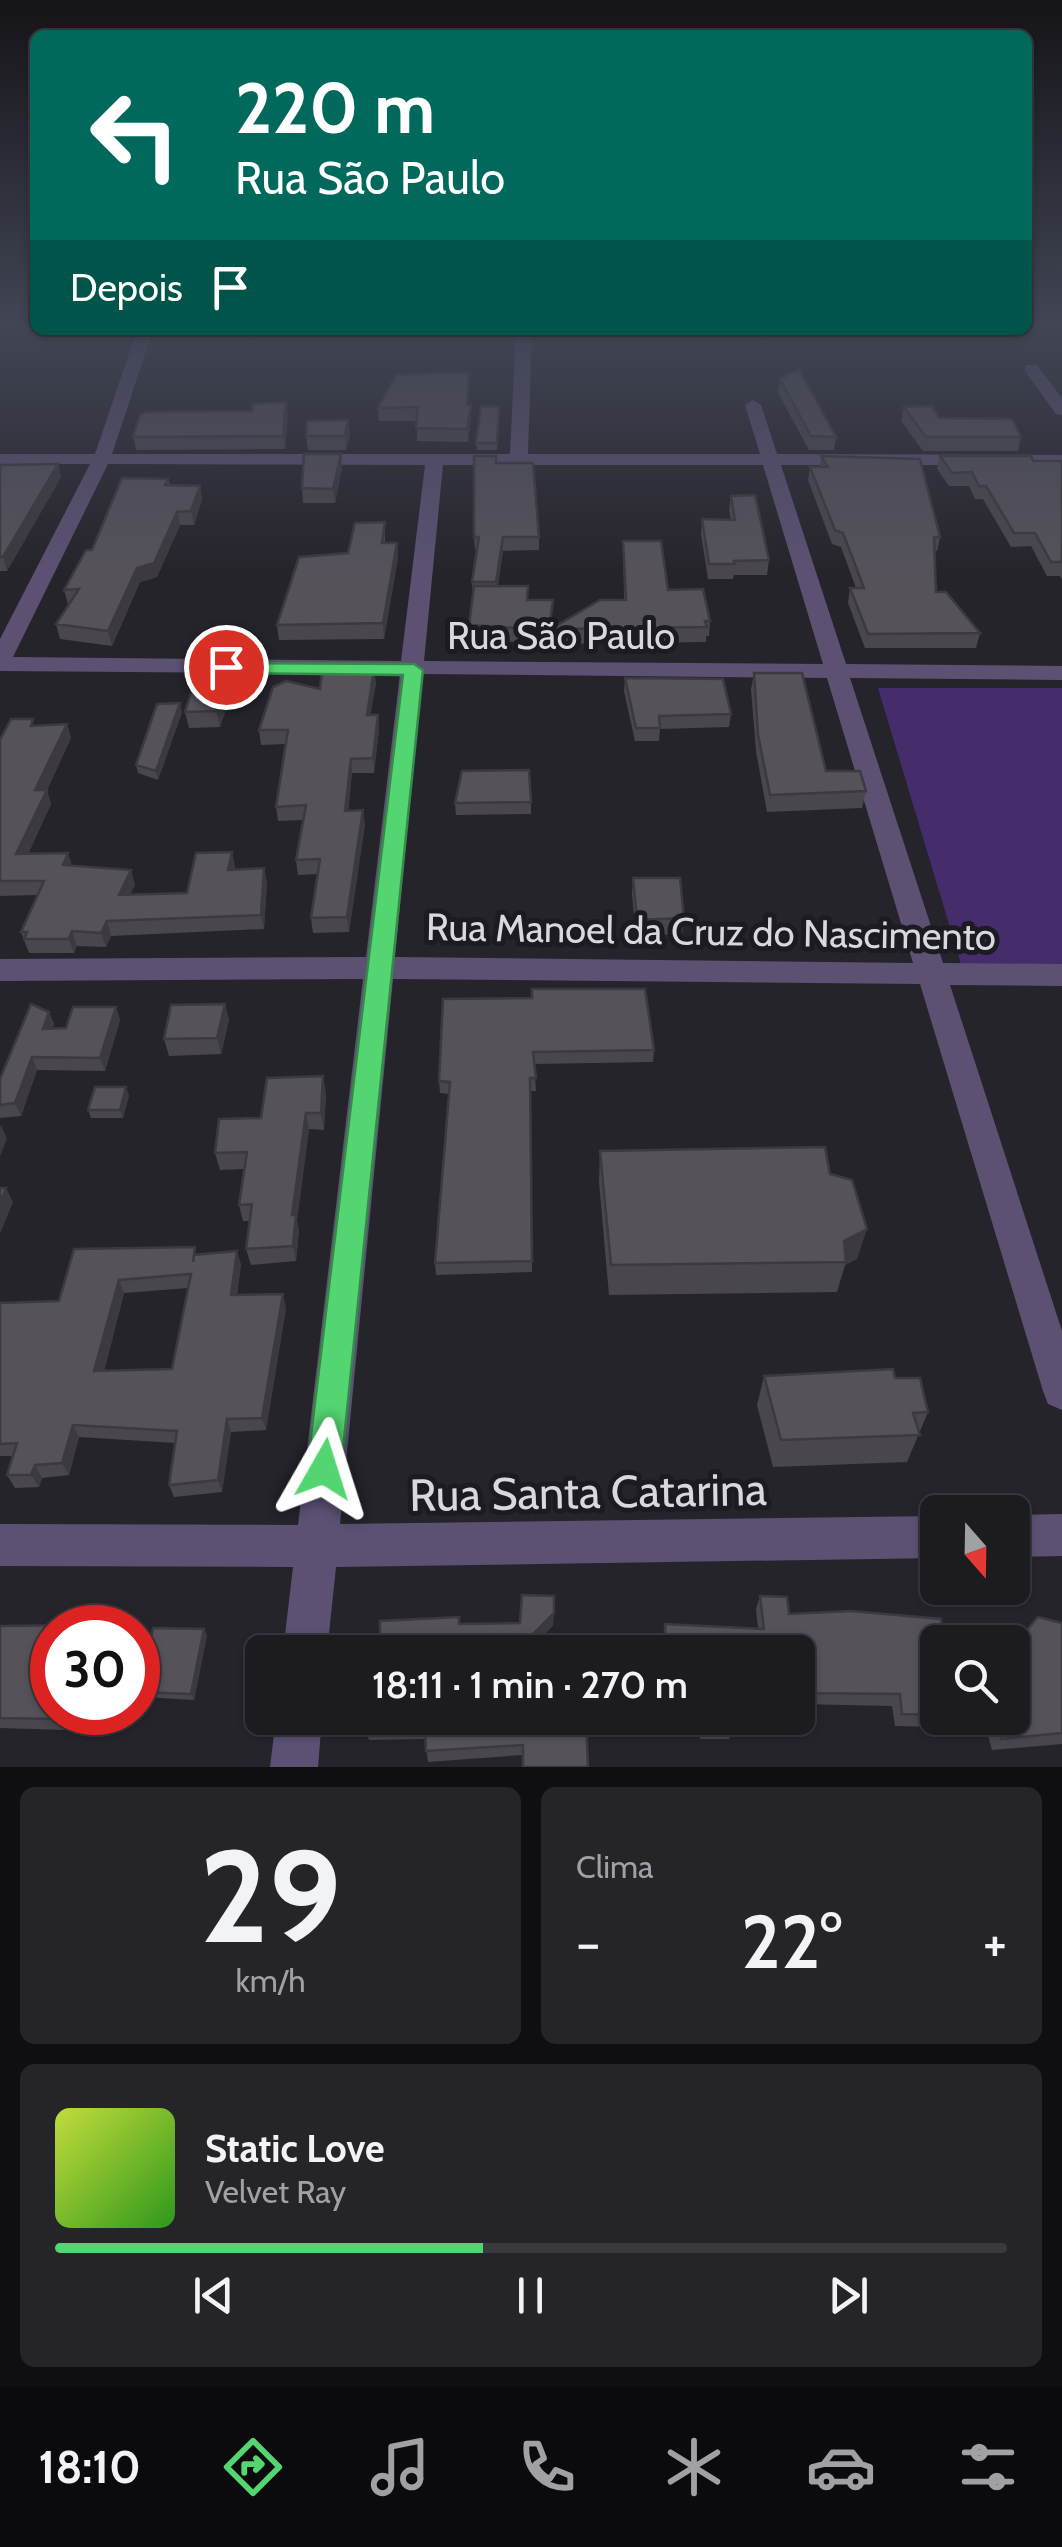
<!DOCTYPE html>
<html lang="pt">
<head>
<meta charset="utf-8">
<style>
	:root { --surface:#1c1b20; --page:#252429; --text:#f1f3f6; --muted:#a0a1a5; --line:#3a393e; --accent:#53d672 }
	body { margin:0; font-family:Cabin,sans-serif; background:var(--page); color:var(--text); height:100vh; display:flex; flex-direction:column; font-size:38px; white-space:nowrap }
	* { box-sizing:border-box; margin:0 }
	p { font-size:32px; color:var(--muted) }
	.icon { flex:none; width:55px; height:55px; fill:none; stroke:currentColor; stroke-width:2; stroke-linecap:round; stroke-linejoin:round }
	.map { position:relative; height:1767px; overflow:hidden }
	.sheet { display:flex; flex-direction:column; gap:20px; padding:20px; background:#0f0f12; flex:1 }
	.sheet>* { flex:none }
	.banner { position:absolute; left:30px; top:30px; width:1002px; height:305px; border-radius:15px; box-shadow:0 2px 8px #0004,0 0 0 2px var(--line); background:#00695c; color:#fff; overflow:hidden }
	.needle { width:65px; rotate:160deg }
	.buttons { position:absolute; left:920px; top:1495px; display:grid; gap:20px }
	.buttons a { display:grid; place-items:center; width:110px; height:110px; border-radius:15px; background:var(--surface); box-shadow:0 2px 8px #0004,0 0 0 2px var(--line); font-size:50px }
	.speed { position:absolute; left:30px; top:1605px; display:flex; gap:20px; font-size:50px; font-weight:700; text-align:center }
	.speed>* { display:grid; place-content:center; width:130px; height:130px; border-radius:50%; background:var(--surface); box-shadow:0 2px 8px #0004,0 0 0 2px var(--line); line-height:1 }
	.speed .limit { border:15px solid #d22; background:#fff; color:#111 }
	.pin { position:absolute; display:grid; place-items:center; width:85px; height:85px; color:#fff; margin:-42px; border:5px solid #fff; border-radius:50%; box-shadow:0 2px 10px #0007 }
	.me { position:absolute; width:110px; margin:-55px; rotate:6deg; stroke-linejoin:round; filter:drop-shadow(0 0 8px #0008) }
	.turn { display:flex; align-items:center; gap:35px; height:210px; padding:0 40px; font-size:45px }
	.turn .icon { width:130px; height:130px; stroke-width:2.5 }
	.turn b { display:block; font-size:70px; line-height:85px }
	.then { display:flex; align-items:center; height:95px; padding:0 40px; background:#0003; gap:20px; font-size:38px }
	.big { font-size:75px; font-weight:600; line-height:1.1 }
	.sheet .widget { flex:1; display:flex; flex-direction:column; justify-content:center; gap:15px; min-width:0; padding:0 35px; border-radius:15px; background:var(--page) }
	.sheet .dial { align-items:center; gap:0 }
	.dial b { font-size:130px; line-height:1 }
	.song { display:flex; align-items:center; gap:30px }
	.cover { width:120px; height:120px; border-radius:15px; background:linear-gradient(135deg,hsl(70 70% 55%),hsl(110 70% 35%)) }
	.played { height:10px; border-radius:5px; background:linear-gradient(90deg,var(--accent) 45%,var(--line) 45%) }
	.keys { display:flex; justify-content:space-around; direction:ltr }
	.heat { display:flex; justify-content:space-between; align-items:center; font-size:55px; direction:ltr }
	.sheet .tiles { flex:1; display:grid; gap:20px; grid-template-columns:1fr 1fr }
	.widget:last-child { grid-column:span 2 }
	.trip { position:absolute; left:245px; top:1635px; width:570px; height:100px; border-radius:15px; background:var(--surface); box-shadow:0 2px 8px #0004,0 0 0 2px var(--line); font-weight:600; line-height:100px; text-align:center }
	.tab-bar { display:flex; height:160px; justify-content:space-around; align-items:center; background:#0b0b0d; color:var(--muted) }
	.tab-bar .icon { width:70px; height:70px }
	.tab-bar .selected { color:var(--accent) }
	.tab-bar b { font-size:45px; color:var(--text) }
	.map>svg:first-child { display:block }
</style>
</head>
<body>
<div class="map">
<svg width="1062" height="1767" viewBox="0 0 1062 1767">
	<rect width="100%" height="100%" fill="#26242b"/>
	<!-- green -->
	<path fill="#452d6b" d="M878 688H1062V965L961 964Z"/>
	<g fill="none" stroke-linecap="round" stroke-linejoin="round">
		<!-- street -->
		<path fill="#5c5173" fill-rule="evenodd" d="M137 330H153L112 454H510L516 330H532L528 454H760L745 405 753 400 761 405 777 454 1062 455V465H781L846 664 1062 666V680L850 678 943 963 1062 964V986L950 985 1062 1331V1410L1048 1404 1043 1391 920 984 393 979 340 1524 938 1516V1558L336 1567 327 1652H283L293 1567 0 1566V1524L298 1525 363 979 0 981V959L366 957 400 674 0 671V639L90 464H0V454H95ZM108 464 425 465 401 661 13 657ZM443 465H763L823 664 424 661ZM422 674 827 678 913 963 395 957Z
			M1025 365H1037L1062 398V415L1056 414 1025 371Z
			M1062 1514V1556L1012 1557V1515Z
			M276 1718H322L318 1767H270Z"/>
	</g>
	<!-- wall -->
	<path fill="#49474d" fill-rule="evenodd" d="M780 379 836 437 834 450H809L778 393Z
		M469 386 468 405 471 418 468 442 417 441V421H379L378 408Z
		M499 407 497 450H477L476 443Z
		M904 407 939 418 1021 437 1018 451H923L901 421Z
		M288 415 285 449 136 450 133 437Z
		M350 433 346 450H308L306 436Z
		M341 454 342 468 335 503H303L302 488Z
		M821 456 940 537 937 551H934L936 592 980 633 976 648H865L848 603 850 588H856L841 547 832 544 808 480 810 467H820Z
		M940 456 1062 461V579L1060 576H1047L1031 546 1011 547 983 499H975L969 486H949L937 469Z
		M496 463 539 537V550L503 551 498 586 528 600H553L549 644 469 639V625L473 596 472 582 477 550H475L474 537Z
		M58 464 61 477 7 571H0V465Z
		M168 479 170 485 200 486 202 499 194 525H180L157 577 140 582 112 646 60 639 56 624 70 604H68L64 590 92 550Z
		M731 496 769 560 767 575H734L733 579H708L701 534 702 519 731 520 729 510Z
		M385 522V543H397L398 558 384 639 279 640 277 625 348 553Z
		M623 541 668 590 710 621 709 636H706V642L551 644V629L624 600Z
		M754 673 826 771 866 791 862 808 767 812 756 751 751 689Z
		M625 678 731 714 729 727 660 729 659 741H635L624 691Z
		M376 683 370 715H378L379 729 374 773H352L348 811 365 824 349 932 313 933 311 918 318 874 298 875 296 860 303 820 278 821 276 807 285 744 261 745 259 730 320 689Z
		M226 684 229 700 220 727 189 728 185 712Z
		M182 712 158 780 138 773 136 765Z
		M67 724 71 738 47 790 51 804 28 853H68L72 866 135 885 130 894 187 893 235 866 234 870 267 882 264 929 111 936 106 947 77 946 74 953H29L21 932 37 895 0 896V740L36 726Z
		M531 802V814L456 815 455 803Z
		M633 878 684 918 682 934 636 936 632 894Z
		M443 999 654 1050 653 1062 534 1064 536 1091H530L532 1272 436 1275 435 1263 449 1094 440 1093 439 1081Z
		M225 1004 229 1020 221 1054 169 1056 164 1039Z
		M116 1007 120 1020 105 1071 37 1070 21 1116 0 1118V1079L49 1012 54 1024 52 1029 66 1028Z
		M326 1093 324 1130 309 1129 297 1220 299 1231 296 1261 251 1265 246 1249 250 1221H243L239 1205 244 1169 220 1170 215 1153 261 1118Z
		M129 1095 123 1118H91L88 1110Z
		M600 1151 830 1174 857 1259 845 1265 837 1292 609 1295 599 1182Z
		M74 1249 198 1255 241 1264 237 1295 286 1308 266 1430 231 1432 222 1492 174 1497 169 1485 176 1443 79 1437 69 1475 42 1478 39 1487 15 1488 7 1475 13 1456H0V1303L59 1301ZM188 1288 172 1369 104 1371 124 1293Z
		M764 1376 895 1378 928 1412 907 1462 773 1467 757 1405Z
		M760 1596 789 1614 942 1631 1025 1632 1062 1623V1744L992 1750 986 1728 895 1726 892 1706 798 1704V1652H663V1636L665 1624 758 1628 756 1609ZM938 1642 1012 1718H938Z
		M83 1625 84 1628H52V1712H72L67 1730 0 1728V1626Z
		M207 1635 194 1700 144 1697 140 1692Z
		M586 1718 523 1755 428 1762 425 1739 369 1740 365 1729Z
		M700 1718H733V1728L729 1739H700Z"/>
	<!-- shaded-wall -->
	<path fill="#3c393f" d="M240 330H270L271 333 241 337Z
		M286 402 288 415 285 449 283 436Z
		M471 405V418L468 442 467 429Z
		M348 420 350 433 346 450 345 436Z
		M341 454 342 468 335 503 333 489Z
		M58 464 61 477 7 571 3 557Z
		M200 486 202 499 194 525 191 511Z
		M177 512 180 525 157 577 140 582 112 646 108 631 137 568Z
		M503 537V551L496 596V582Z
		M397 543 398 558 384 639 383 623Z
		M374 669 376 683 368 729 367 715Z
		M226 684 229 700 220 727 216 711Z
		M180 703 182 712 158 780 156 771Z
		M378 715 379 729 374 773 373 758Z
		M67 724 71 738 40 804 35 790Z
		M351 759 352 773 347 825 345 811Z
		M47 790 51 804 22 868 16 854Z
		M363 810 365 824 349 932 347 917Z
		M232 852 235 866 231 885 228 870Z
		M68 853 72 867 63 865Z
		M264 868 267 882 264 929 261 915Z
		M131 870 135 885 123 909 119 895Z
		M107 921 111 936 106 947 101 933Z
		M72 931 77 946 74 953 69 939Z
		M225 1004 229 1020 221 1054 217 1038Z
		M116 1007 120 1020 105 1071 100 1058Z
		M49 1012 54 1024 48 1042 43 1029Z
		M32 1057 37 1070 21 1116 15 1103Z
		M323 1076 326 1093 324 1130 321 1113Z
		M126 1087 129 1095 123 1118 120 1110Z
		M306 1113 309 1129 297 1220 299 1231 296 1261 293 1246 292 1215Z
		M1 1125 7 1139 0 1156V1127Z
		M6 1188 13 1202 0 1234V1203Z
		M867 1229 857 1259 845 1265 844 1241Z
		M237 1251 241 1264 235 1309 231 1295Z
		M119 1280 124 1293 101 1384 94 1371Z
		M283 1294 286 1308 266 1430 262 1418Z
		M227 1419 231 1432 222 1492 218 1480Z
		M73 1425 79 1437 69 1475 62 1463Z
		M35 1465 42 1478 39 1487 31 1475Z
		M554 1613 553 1626 528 1651V1639Z
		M204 1629 207 1635 194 1700 191 1694Z
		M59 1712H72L67 1730 58 1719Z"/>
	<!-- building -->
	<path fill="#55525a" stroke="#3c393f" stroke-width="2.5" fill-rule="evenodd" d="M799 369 836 437 811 436 780 379Z
		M433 373H469L467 405H471L467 429 416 428 418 407 378 408 396 375Z
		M286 402 283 436 133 437 140 415 146 412 252 411 253 404Z
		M481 406 499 407 497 443H476Z
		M932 406 939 418 1012 419 1021 437H926L904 407Z
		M348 420 345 436H306L307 421Z
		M304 454H341L333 489 302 488Z
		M474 456H496V463H533L539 537H503L496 582H472L479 537H474Z
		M821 456 920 459 940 537H934L936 592H946L980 633 868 634 850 588H864L843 533 835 530 810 467H828Z
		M940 456H1031L1033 461H1062V562H1051L1035 533H1014L986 486H979L972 472 952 473Z
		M58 464 3 557H0V465Z
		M122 478 168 479 165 485 200 486 191 511 177 512 154 563 137 568 108 631 56 624 79 589 64 590 86 550H92Z
		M755 495 769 560 734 561 735 564H709L702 519 735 520 731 496Z
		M385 522 382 543H397L383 623 277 625 299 557 348 553 355 523Z
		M623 541H661L668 590 703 589 710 621H705L707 627 551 629 600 600H626Z
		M474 586H528L527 600H553L549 630 469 625Z
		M374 669 367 715H378L373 758 351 759 345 811 363 810 347 917 311 918 320 859 296 860 306 805 276 807 288 730H259L273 687 286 681 320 689 322 670Z
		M754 673H802L826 771H860L866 791 770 795 758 735Z
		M625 678 723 679 731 714 659 716 660 728H636Z
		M194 683 226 684 216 711 185 712Z
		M180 703 156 771 136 765 157 704Z
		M11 719H33L31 726 67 724 35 790H47L16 854 68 853 63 865 131 870 119 895 187 893 196 853 232 852 228 870 264 868 261 915 107 921 101 933 72 931 69 939H24L27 932H21L44 881H0V740Z
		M529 770 531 802 455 803 462 771Z
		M633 878H680L684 918 637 920Z
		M532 989H645L654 1050 533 1052 536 1078H530L532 1261 435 1263 450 1082 439 1081 443 999 532 998Z
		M31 1004 49 1012 43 1029 66 1028 73 1007H116L100 1058 32 1057 15 1103 0 1105V1079Z
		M225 1004 217 1038 164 1039 171 1005Z
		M323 1076 321 1113H306L292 1215H296L293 1246 246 1249 252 1204 239 1205 247 1152 215 1153 219 1119 261 1118 267 1078Z
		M95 1087H126L120 1110H88Z
		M825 1147 830 1174 852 1180 867 1229 844 1241 846 1262 611 1265 600 1151Z
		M0 1188H6L0 1203Z
		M195 1247 193 1262 194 1255 237 1251 231 1295 283 1294 262 1418 227 1419 218 1480 169 1485 177 1431 73 1425 62 1463 35 1465 31 1475H7L17 1443 0 1444V1303L59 1301 74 1249ZM191 1274 172 1369 94 1371 119 1280Z
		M893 1369 895 1378H920L928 1412 913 1413 920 1435 781 1440 764 1376Z
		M522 1595 554 1596V1613L528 1639V1652H380V1621L459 1617V1624L520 1623Z
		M760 1596 787 1597 789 1614 851 1611 941 1619 942 1631 1025 1632 1038 1617 1062 1623V1733L1001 1739 995 1718H1012V1642H938V1715L902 1714 900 1694 798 1693V1652H666L665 1624 764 1629Z
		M83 1625 82 1628H52V1712H59L58 1719 0 1718V1626Z
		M153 1628 204 1629 191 1694 140 1692Z
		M366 1718H586L588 1767H523V1745L426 1751 425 1728 365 1729Z
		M704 1718H733V1728H704Z"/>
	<!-- sky -->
	<linearGradient id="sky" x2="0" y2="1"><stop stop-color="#151418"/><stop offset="0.57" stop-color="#414555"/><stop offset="1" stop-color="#414555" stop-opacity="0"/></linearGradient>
	<rect width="1062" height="571" fill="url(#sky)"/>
	<!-- route -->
	<path fill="#53d672" stroke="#368b4a" stroke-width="2.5" d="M219 663 414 664 423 670 341 1469 336 1481 324 1486 312 1481 307 1469 403 675 226 673 216 667Z"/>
	<g text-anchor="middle" stroke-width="10" stroke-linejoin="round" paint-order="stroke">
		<!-- street labels -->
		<g font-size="38" fill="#dad8dd" stroke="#1c1b21">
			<text x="561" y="649">Rua São Paulo</text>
			<text transform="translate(711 932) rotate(1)" y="13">Rua Manoel da Cruz do Nascimento</text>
		</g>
		<!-- near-street labels -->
		<g font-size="45" fill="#dad8dd" stroke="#1c1b21">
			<text transform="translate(588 1492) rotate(-1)" y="16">Rua Santa Catarina</text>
		</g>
	</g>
</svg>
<div class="buttons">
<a><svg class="needle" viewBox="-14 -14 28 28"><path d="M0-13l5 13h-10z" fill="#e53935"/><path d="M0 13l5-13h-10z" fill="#a0a1a5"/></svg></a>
<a><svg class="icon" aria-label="search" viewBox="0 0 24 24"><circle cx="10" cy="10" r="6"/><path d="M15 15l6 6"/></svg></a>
</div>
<div class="speed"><div class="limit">30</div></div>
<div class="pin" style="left:226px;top:667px;background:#d93025"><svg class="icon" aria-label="arrive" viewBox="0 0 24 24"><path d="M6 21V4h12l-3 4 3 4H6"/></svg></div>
<svg class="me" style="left:324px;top:1469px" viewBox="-20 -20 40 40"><path d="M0-17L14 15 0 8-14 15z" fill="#53d672" stroke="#fff" stroke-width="4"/></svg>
<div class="trip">18:11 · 1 min · 270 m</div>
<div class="banner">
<div class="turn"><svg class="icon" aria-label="left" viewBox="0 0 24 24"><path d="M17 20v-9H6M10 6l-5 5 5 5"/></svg><div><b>220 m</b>Rua São Paulo</div></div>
<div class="then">Depois<svg class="icon" aria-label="arrive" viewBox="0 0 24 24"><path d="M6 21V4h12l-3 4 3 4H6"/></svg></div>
</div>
</div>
<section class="sheet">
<div class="tiles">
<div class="widget dial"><b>29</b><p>km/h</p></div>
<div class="widget"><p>Clima</p>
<div class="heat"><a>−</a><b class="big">22°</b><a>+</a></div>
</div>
<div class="widget">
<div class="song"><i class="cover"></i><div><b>Static Love</b><p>Velvet Ray</p></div></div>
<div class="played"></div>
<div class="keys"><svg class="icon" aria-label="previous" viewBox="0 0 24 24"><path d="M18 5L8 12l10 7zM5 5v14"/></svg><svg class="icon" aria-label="pause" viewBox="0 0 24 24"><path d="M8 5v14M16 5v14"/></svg><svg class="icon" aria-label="next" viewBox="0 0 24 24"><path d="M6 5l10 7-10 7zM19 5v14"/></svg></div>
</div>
</div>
</section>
<nav class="tab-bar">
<b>18:10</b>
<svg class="icon selected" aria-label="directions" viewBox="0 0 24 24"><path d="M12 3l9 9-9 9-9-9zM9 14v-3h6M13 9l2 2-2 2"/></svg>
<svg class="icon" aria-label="music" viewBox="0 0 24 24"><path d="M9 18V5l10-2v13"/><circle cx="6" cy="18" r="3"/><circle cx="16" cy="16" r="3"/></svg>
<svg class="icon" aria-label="phone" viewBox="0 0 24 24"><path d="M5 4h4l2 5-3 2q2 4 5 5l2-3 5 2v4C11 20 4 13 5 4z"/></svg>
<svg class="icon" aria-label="climate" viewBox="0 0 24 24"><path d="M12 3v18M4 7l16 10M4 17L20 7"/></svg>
<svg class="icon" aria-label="car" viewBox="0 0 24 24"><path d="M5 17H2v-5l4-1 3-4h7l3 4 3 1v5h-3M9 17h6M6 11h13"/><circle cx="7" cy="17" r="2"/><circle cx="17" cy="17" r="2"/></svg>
<svg class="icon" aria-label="filters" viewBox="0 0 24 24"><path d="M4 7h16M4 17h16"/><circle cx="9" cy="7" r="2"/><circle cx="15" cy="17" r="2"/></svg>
</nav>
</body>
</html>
